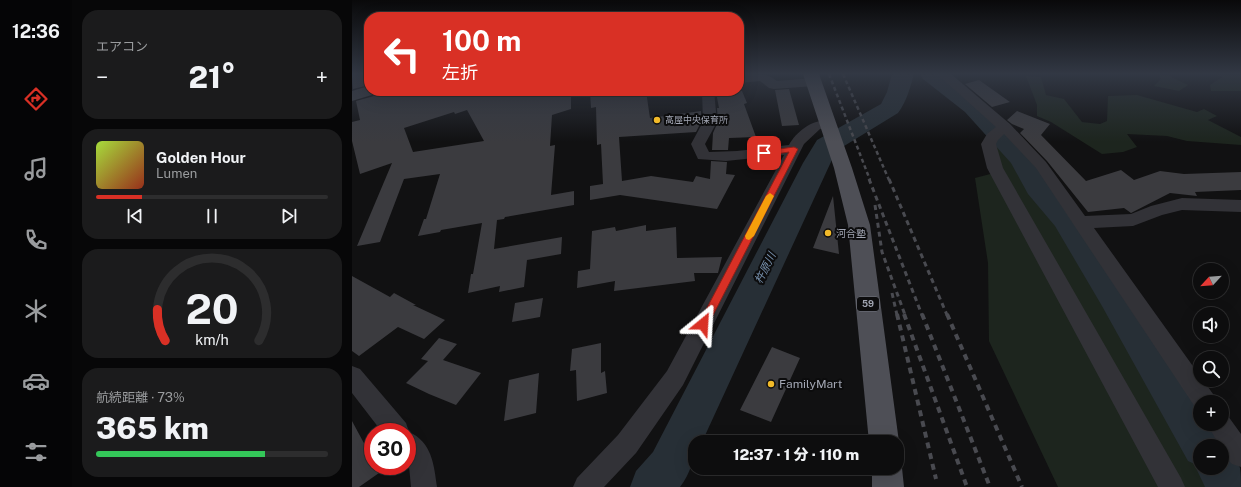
<!DOCTYPE html>
<html lang="ja">
<head>
<meta charset="utf-8">
<style>
	:root { --surface:#0d0d0e; --page:#1b1b1c; --text:#f1f3f6; --muted:#9a9c9e; --line:#2d2d2e; --accent:#d93025 }
	body { margin:0; font-family:"Public Sans","Noto Sans JP",sans-serif; background:var(--page); color:var(--text); height:100vh; display:flex; flex-direction:column; font-size:15px; white-space:nowrap }
	* { box-sizing:border-box; margin:0 }
	p { font-size:13px; color:var(--muted) }
	.icon { flex:none; width:22px; height:22px; fill:none; stroke:currentColor; stroke-width:2; stroke-linecap:round; stroke-linejoin:round }
	.map { position:relative; flex:1; overflow:hidden }
	.sheet { display:flex; flex-direction:column; gap:10px; padding:10px; background:#070708; width:280px }
	.sheet>* { flex:none }
	.hud { position:absolute; left:12px; top:12px; width:380px; height:84px; border-radius:16px; box-shadow:0 4px 16px #0002,0 0 0 1px var(--line); background:#d93025; color:#fff; overflow:hidden }
	.needle { width:26px; rotate:244deg }
	.fabs { position:absolute; left:841px; top:263px; display:grid; gap:8px }
	.fabs a { display:grid; place-items:center; width:36px; height:36px; border-radius:50%; background:var(--surface); box-shadow:0 4px 16px #0002,0 0 0 1px var(--line); font-size:20px }
	.speed { position:absolute; left:12px; top:423px; display:flex; gap:8px; font-size:20px; font-weight:700; text-align:center }
	.speed>* { display:grid; place-content:center; width:52px; height:52px; border-radius:50%; background:var(--surface); box-shadow:0 4px 16px #0002,0 0 0 1px var(--line); line-height:1 }
	.speed .limit { border:6px solid #d22; background:#fff; color:#111 }
	.pin { position:absolute; display:grid; place-items:center; width:34px; height:34px; color:#fff; margin:-17px; border-radius:8px; box-shadow:0 2px 6px #0006 }
	.me { position:absolute; width:44px; margin:-22px; rotate:27deg; stroke-linejoin:round; filter:drop-shadow(0 0 3px #0008) }
	.turn { display:flex; align-items:center; gap:14px; height:84px; padding:0 12px; font-size:18px }
	.turn .icon { width:52px; height:52px; stroke-width:2.5 }
	.turn b { display:block; font-size:28px; line-height:34px }
	.big { font-size:30px; font-weight:800; line-height:1.1 }
	.sheet .card { flex:1; display:flex; flex-direction:column; justify-content:center; gap:6px; min-width:0; padding:0 14px; border-radius:16px; background:var(--page) }
	.sheet .dial { align-items:center; gap:0 }
	.dial svg { height:104px; overflow:visible; fill:none; stroke:var(--line); stroke-width:7; stroke-linecap:round; text-anchor:middle }
	.dial text { fill:var(--text); stroke:none }
	.song { display:flex; align-items:center; gap:12px }
	.cover { width:48px; height:48px; border-radius:6px; background:linear-gradient(135deg,hsl(80 70% 55%),hsl(10 70% 35%)) }
	.played { height:4px; border-radius:2px; background:linear-gradient(90deg,var(--accent) 20%,var(--line) 20%) }
	.keys { display:flex; justify-content:space-around; direction:ltr }
	.heat { display:flex; justify-content:space-between; align-items:center; font-size:22px; direction:ltr }
	.charge { height:6px; border-radius:3px; background:linear-gradient(90deg,#34c759 73%,var(--line) 0) }
	.trip { position:absolute; left:336px; top:435px; width:216px; height:40px; border-radius:16px; background:var(--surface); box-shadow:0 4px 16px #0002,0 0 0 1px var(--line); font-weight:800; line-height:40px; text-align:center }
	main { display:flex; flex:1; min-height:0 }
	.tab-bar { display:flex; flex-direction:column; width:72px; justify-content:space-around; align-items:center; background:#050506; color:var(--muted) }
	.tab-bar .icon { width:28px; height:28px }
	.tab-bar .active { color:var(--accent) }
	.tab-bar b { font-size:18px; color:var(--text) }
	.map>svg:first-child { display:block }
</style>
</head>
<body>
<main>
<nav class="tab-bar">
<b>12:36</b>
<svg class="icon active" aria-label="directions" viewBox="0 0 24 24"><path d="M12 3l9 9-9 9-9-9zM9 14v-3h6M13 9l2 2-2 2"/></svg>
<svg class="icon" aria-label="music" viewBox="0 0 24 24"><path d="M9 18V5l10-2v13"/><circle cx="6" cy="18" r="3"/><circle cx="16" cy="16" r="3"/></svg>
<svg class="icon" aria-label="phone" viewBox="0 0 24 24"><path d="M5 4h4l2 5-3 2q2 4 5 5l2-3 5 2v4C11 20 4 13 5 4z"/></svg>
<svg class="icon" aria-label="climate" viewBox="0 0 24 24"><path d="M12 3v18M4 7l16 10M4 17L20 7"/></svg>
<svg class="icon" aria-label="car" viewBox="0 0 24 24"><path d="M5 17H2v-5l4-1 3-4h7l3 4 3 1v5h-3M9 17h6M6 11h13"/><circle cx="7" cy="17" r="2"/><circle cx="17" cy="17" r="2"/></svg>
<svg class="icon" aria-label="filters" viewBox="0 0 24 24"><path d="M4 7h16M4 17h16"/><circle cx="9" cy="7" r="2"/><circle cx="15" cy="17" r="2"/></svg>
</nav>
<section class="sheet">
<div class="card"><p>エアコン</p>
<div class="heat"><a>−</a><b class="big">21°</b><a>+</a></div>
</div>
<div class="card">
<div class="song"><i class="cover"></i><div><b>Golden Hour</b><p>Lumen</p></div></div>
<div class="played"></div>
<div class="keys"><svg class="icon" aria-label="previous" viewBox="0 0 24 24"><path d="M18 5L8 12l10 7zM5 5v14"/></svg><svg class="icon" aria-label="pause" viewBox="0 0 24 24"><path d="M8 5v14M16 5v14"/></svg><svg class="icon" aria-label="next" viewBox="0 0 24 24"><path d="M6 5l10 7-10 7zM19 5v14"/></svg></div>
</div>
<div class="card dial"><svg viewBox="0 0 100 80">
<path d="M14 69A42 42 0 1 1 86 69"/>
<path d="M14 69A42 42 0 0 1 8 45" stroke="#d93025"/>
<text x="50" y="56" font-size="32" font-weight="700">20</text>
<text x="50" y="72" font-size="11">km/h</text>
</svg></div>
<div class="card"><p>航続距離 · 73%</p><b class="big">365 km</b><div class="charge"></div></div>
</section>
<div class="map">
<svg width="889" height="487" viewBox="0 0 889 487">
	<rect width="100%" height="100%" fill="#111112"/>
	<!-- green -->
	<path fill="#1d251e" d="M806 74H818L819 77 836 85 827 91 802 86 809 79Z
		M859 74H889V91H859L858 85 870 77Z
		M674 76 689 77 694 95 712 99 730 122 748 124 755 121 756 96 785 95 845 112 852 109 865 116 856 120 889 137V145L835 141 815 136 775 134 785 147 771 152 750 154 699 122 685 116V105Z
		M647 141 743 281 832 432 848 456V468H856L869 487H706L637 341 636 263 623 178 646 172 636 144Z"/>
	<g fill="none" stroke-linecap="round" stroke-linejoin="round">
		<!-- river -->
		<path fill="#272f36" fill-rule="evenodd" d="M540 74H562C558 88 555 101 546 113L484 151 350 442H343C343 458 338 474 328 487H278L284 471 301 452 451 163 465 140 529 104 535 92Z
			M568 74H593L629 102 679 153 696 181 723 212 774 286 848 403V424H862L872 446 871 448C889 457 889 467 889 487H853L844 468 845 465 836 461 750 306 703 226 676 194 659 163 613 112 571 79ZM848 446H870V468H848Z"/>
	</g>
	<!-- building -->
	<path fill="#3b3b3f" fill-rule="evenodd" d="M0 74H17V85L1 89Z
		M627 80 658 102 640 107 613 84Z
		M437 89 447 125 430 126 423 90Z
		M40 91H219V109L200 115 198 146 203 145 199 195 222 191V205L153 217 152 219 145 220 142 249 210 237 209 254 175 260 172 287 147 292 148 286 116 293 119 274H121L130 223 89 230 88 232 66 236 72 219H74L88 174 52 179 28 242 5 246 40 163 8 174 0 141V122L8 120 4 101ZM115 110 132 141 61 152 52 128 102 112 103 114Z
		M238 91H294L298 118 349 111V122L344 132 267 137 270 181 299 176 341 182 344 176 358 179 359 161 375 162 374 174 383 175 365 209 268 195 238 200V186L251 184 249 144 245 145 244 107 239 108Z
		M371 91H390L395 103 392 104 404 137 377 138 376 150H360L361 133 366 122 365 108H367L364 92Z
		M665 111 698 124 689 135 734 181 769 170 782 180 808 171 832 174 889 172V190L843 192 845 196 818 193 779 213 772 208 736 212 695 161 668 133 672 129 660 124 655 120Z
		M481 196 487 254 461 248Z
		M294 225V231L324 227 325 258 370 257 366 273H342L343 281 262 291 263 281 225 288 226 271 238 269 240 231 263 227 264 231Z
		M0 276 38 297 42 293 64 305H61L93 320 72 339 46 327 7 356 0 351Z
		M191 298 188 317 160 322 163 303Z
		M87 338 105 344 91 360 129 373 104 405 77 394 54 383 76 361 69 359Z
		M249 343V373L253 371 255 393 225 401 224 370 218 371 220 349Z
		M420 347 448 358 419 422 388 410Z
		M187 373 184 413 152 421 157 380Z
		M0 421 21 460V466H24L27 473 7 487H0Z"/>
	<g fill="none" stroke-linecap="round" stroke-linejoin="round">
		<!-- street -->
		<path fill="#323237" fill-rule="evenodd" d="M395 74C406 74 416 73 425 81L462 78 466 79 468 82 466 85 462 86 422 89 417 88 408 81 387 83V75Z
			M585 74H599L658 124 694 162 733 216 779 214 799 206 830 198 889 200V212L830 210 810 215 781 226 742 228 848 376V380H851L861 394 865 402H848V411L845 410 684 168 652 134 646 140 644 144 651 168 829 478 833 487H806L635 168 629 144 635 134 644 127Z
			M350 91H362L365 122 353 144 357 152 385 151 437 145C445 130 464 117 481 121L483 124 481 127 468 129 452 144 331 385 284 453 252 487H221L225 478 266 435 315 371 432 155 374 161 346 159 339 144 351 122Z
			M0 366 8 369 54 423 57 432C80 442 82 465 85 487H59L57 466 55 464V432H30L0 393Z
			M870 413 876 416 889 434V467C887 466 882 465 880 464 875 459 859 432 856 424H870Z"/>
		<!-- secondary -->
		<path fill="#404147" fill-rule="evenodd" d="M17 86V91H25L23 94 0 101V91Z"/>
		<!-- primary -->
		<path fill="#4e4f56" fill-rule="evenodd" d="M451 74H467L500 168 518 225 547 442 545 447V442H517L496 225 482 168Z
			M545 457 550 468 552 487H520V468H545Z"/>
		<!-- rail-far2 -->
		<path stroke="#494a50" stroke-width="2.5" stroke-dasharray="4 3" stroke-linecap="butt" d="M477 74 518 180
			M491 74 537 180"/>
		<!-- rail-far1 -->
		<path stroke="#494a50" stroke-width="3" stroke-dasharray="5 4" stroke-linecap="butt" d="M517 179 570 315
			M537 179 595 315
			M523 205 530 252 553 315
			M540 293 545 315"/>
		<!-- rail -->
		<path stroke="#494a50" stroke-width="4" stroke-dasharray="6 5" stroke-linecap="butt" d="M545 314 584 479
			M552 314 615 487
			M570 314 638 487
			M595 314 670 487"/>
	</g>
	<!-- sky -->
	<linearGradient id="sky" x2="0" y2="1"><stop stop-color="#09090a"/><stop offset="0.52" stop-color="#323844"/><stop offset="1" stop-color="#323844" stop-opacity="0"/></linearGradient>
	<rect width="889" height="142" fill="url(#sky)"/>
	<!-- route -->
	<path fill="#d93025" stroke="#8d1f18" d="M442 147 446 149 355 327 351 328 348 327 346 324 348 321 437 152 412 156 408 153 412 151Z"/>
	<!-- slow -->
	<path fill="#f59e0b" d="M418 193 422 196 402 236 397 240 394 239 393 236 414 196Z"/>
	<!-- markers -->
	<g fill="#f2ba29" stroke="#0c0c0d" stroke-width="1.5">
		<circle cx="305" cy="120" r="4"/>
		<circle cx="476" cy="233" r="4"/>
		<circle cx="419" cy="384" r="4"/>
	</g>
	<g text-anchor="middle" stroke-width="4" stroke-linejoin="round" paint-order="stroke">
		<!-- far-poi labels -->
		<g font-size="9" fill="#a2a6b3" stroke="#0c0c0d" text-anchor="start">
			<text x="313" y="123">高屋中央保育所</text>
		</g>
		<!-- shield labels -->
		<rect fill="#0c0c0d" stroke="#757881" stroke-width="1" x="505" y="297" width="22" height="14" rx="3"/>
		<g font-size="9" font-weight="bold" fill="#a2a6b3">
			<text x="516" y="307">59</text>
		</g>
		<!-- poi labels -->
		<g font-size="10" fill="#a2a6b3" stroke="#0c0c0d" text-anchor="start">
			<text x="484" y="237">河合塾</text>
		</g>
		<!-- water labels -->
		<g font-size="11" font-style="italic" fill="#7892af" stroke="#0c0c0d">
			<text transform="translate(413 268) rotate(-64)" y="4">杵原川</text>
		</g>
		<!-- near-poi labels -->
		<g font-size="12" fill="#a2a6b3" stroke="#0c0c0d" text-anchor="start">
			<text x="427" y="388">FamilyMart</text>
		</g>
	</g>
</svg>
<div class="fabs">
<a><svg class="needle" viewBox="-14 -14 28 28"><path d="M0-13l5 13h-10z" fill="#e53935"/><path d="M0 13l5-13h-10z" fill="#9a9c9e"/></svg></a>
<a><svg class="icon" aria-label="sound" viewBox="0 0 24 24"><path d="M4 9h4l5-4v14l-5-4H4zM17 9q2 3 0 6"/></svg></a>
<a><svg class="icon" aria-label="search" viewBox="0 0 24 24"><circle cx="10" cy="10" r="6"/><path d="M15 15l6 6"/></svg></a>
<a>+</a>
<a>−</a>
</div>
<div class="speed"><div class="limit">30</div></div>
<div class="pin" style="left:412px;top:153px;background:#d93025"><svg class="icon" aria-label="arrive" viewBox="0 0 24 24"><path d="M6 21V4h12l-3 4 3 4H6"/></svg></div>
<svg class="me" style="left:351px;top:324px" viewBox="-20 -20 40 40"><path d="M0-17L14 15 0 8-14 15z" fill="#d93025" stroke="#fff" stroke-width="4"/></svg>
<div class="trip">12:37 · 1 分 · 110 m</div>
<div class="hud">
<div class="turn"><svg class="icon" aria-label="left" viewBox="0 0 24 24"><path d="M17 20v-9H6M10 6l-5 5 5 5"/></svg><div><b>100 m</b>左折</div></div>
</div>
</div>
</main>
</body>
</html>
